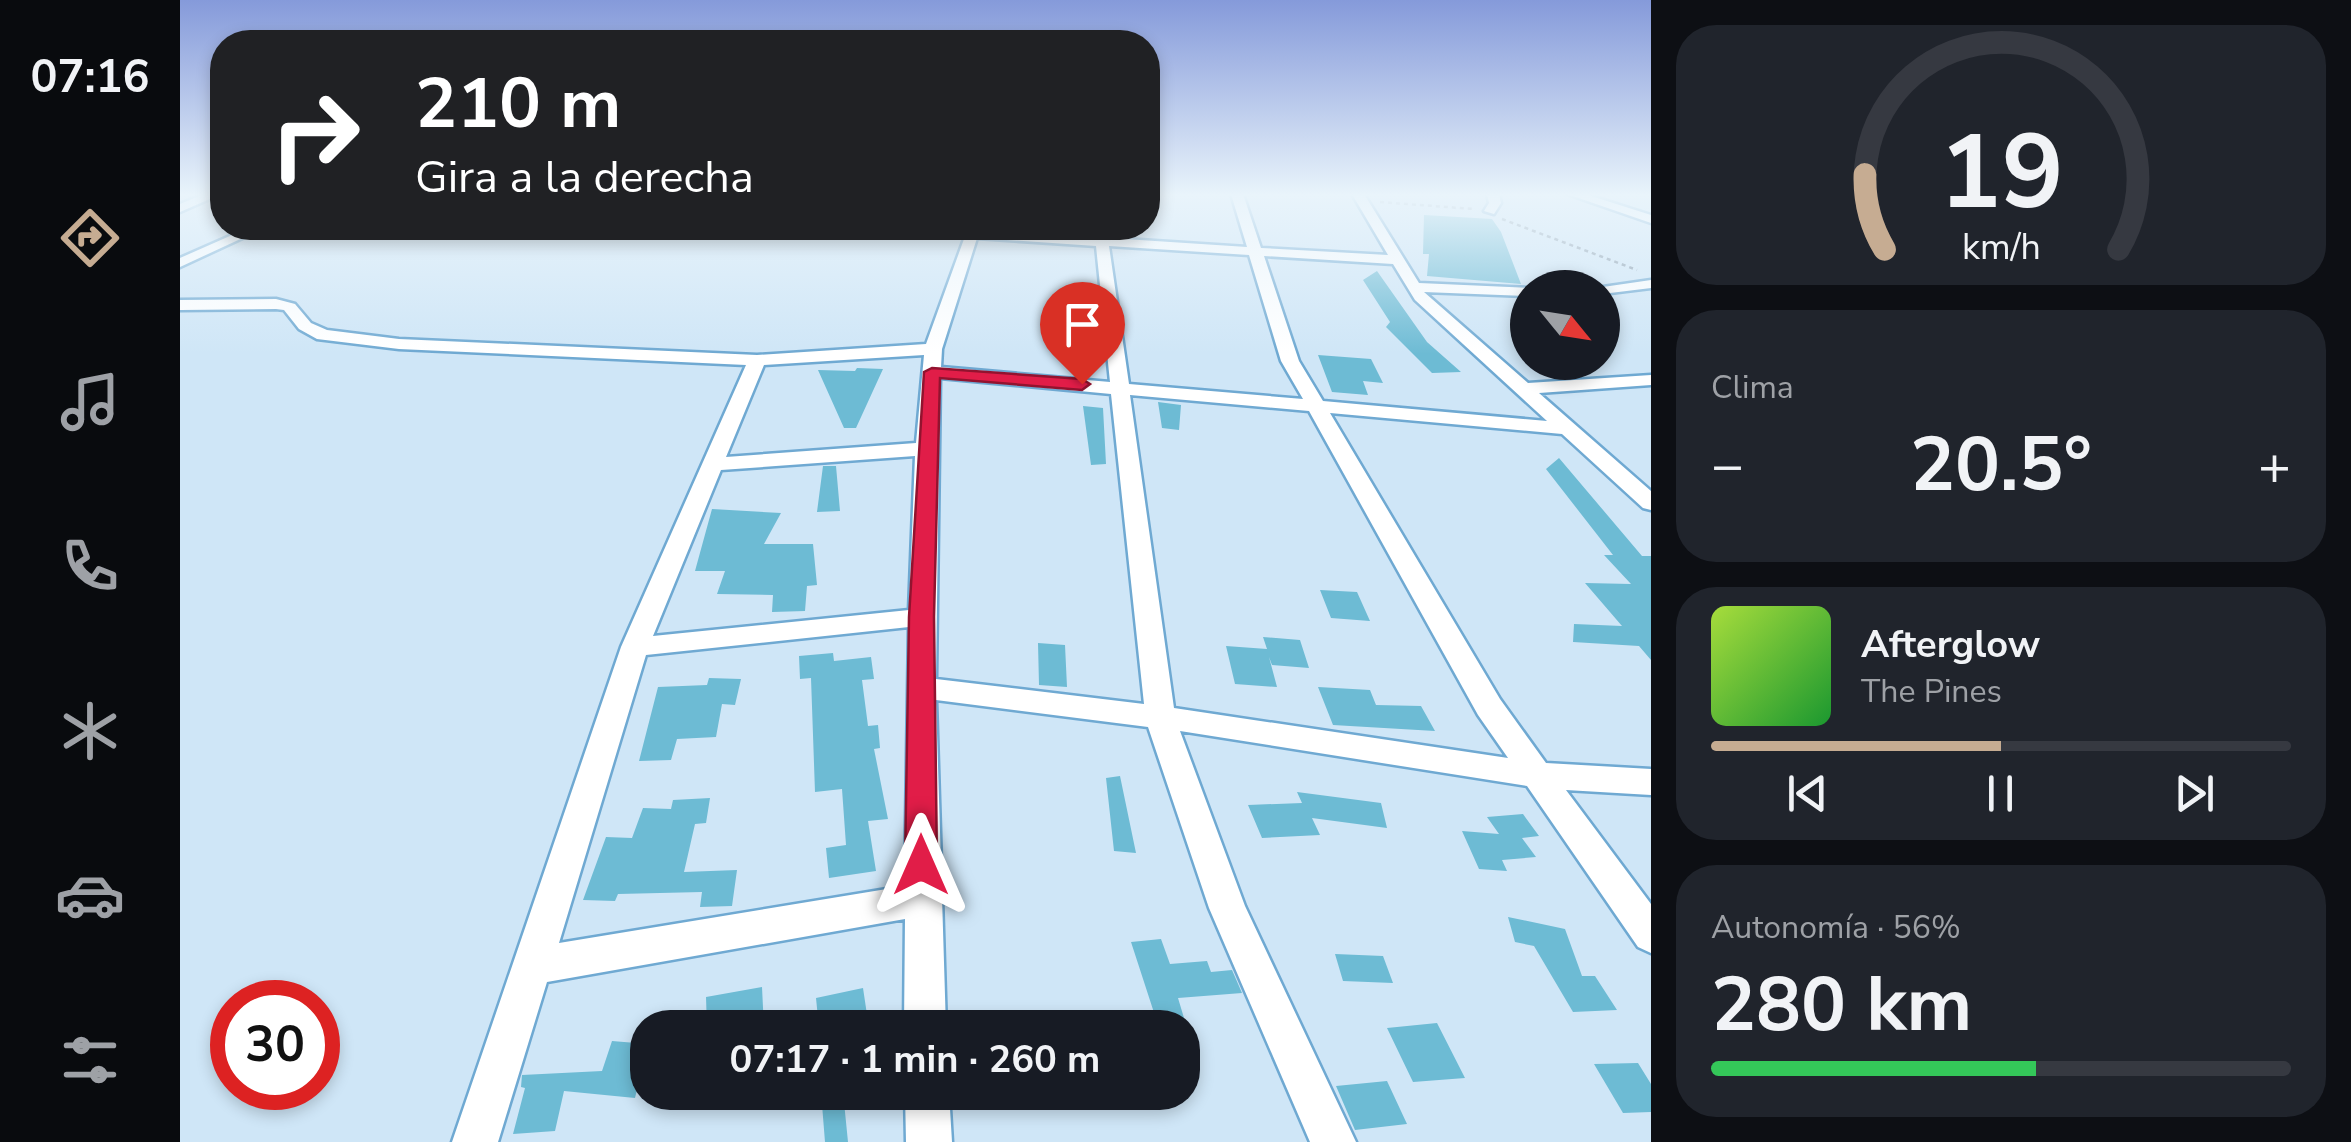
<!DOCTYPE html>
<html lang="es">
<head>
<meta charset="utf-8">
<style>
	:root { --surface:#171b24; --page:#20242c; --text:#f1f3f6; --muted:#9ea1a6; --line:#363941; --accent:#c6ac92 }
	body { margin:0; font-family:"Nunito Sans",sans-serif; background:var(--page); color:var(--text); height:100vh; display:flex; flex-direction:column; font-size:38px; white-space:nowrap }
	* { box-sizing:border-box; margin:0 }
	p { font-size:32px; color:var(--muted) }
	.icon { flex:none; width:55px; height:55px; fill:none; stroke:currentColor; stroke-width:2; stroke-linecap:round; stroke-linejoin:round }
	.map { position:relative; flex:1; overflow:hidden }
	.details { display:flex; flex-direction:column; gap:25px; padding:25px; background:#0d0f14; width:700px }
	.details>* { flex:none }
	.top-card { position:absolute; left:30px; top:30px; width:950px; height:210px; border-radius:40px; box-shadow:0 5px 15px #0003; background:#202124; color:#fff; overflow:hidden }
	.needle { width:65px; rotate:120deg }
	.fabs { position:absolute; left:1330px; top:270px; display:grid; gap:20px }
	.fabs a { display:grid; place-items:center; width:110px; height:110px; border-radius:50%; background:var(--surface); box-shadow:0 5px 15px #0003; font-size:50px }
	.speed { position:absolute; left:30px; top:980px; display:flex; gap:20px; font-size:50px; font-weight:700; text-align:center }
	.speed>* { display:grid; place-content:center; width:130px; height:130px; border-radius:50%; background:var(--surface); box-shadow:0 5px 15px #0003; line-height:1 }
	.speed .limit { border:15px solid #d22; background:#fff; color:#111 }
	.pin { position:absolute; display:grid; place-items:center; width:85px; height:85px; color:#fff; margin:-102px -42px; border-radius:50% 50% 50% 0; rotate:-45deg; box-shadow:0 0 10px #0007 }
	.pin .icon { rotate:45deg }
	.me { position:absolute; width:110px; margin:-55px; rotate:0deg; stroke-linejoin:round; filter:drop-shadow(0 0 8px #0008) }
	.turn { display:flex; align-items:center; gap:35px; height:210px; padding:0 40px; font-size:45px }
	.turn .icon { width:130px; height:130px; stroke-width:2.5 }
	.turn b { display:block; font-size:70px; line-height:85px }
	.big { font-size:75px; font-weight:700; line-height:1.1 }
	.details .card { flex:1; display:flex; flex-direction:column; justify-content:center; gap:15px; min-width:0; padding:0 35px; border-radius:40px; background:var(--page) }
	.details .dial { align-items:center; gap:0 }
	.dial svg { height:260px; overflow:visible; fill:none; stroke:var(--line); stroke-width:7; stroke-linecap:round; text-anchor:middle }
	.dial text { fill:var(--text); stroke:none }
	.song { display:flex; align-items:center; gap:30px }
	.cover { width:120px; height:120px; border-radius:15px; background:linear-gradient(135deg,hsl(80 70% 55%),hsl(130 70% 35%)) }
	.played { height:10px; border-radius:5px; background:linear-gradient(90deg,var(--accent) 50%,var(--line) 50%) }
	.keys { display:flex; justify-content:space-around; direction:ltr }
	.heat { display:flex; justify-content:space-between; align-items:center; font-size:55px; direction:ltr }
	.charge { height:15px; border-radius:8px; background:linear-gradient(90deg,#34c759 56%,var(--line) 0) }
	.trip { position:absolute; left:450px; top:1010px; width:570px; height:100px; border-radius:40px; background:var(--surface); box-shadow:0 5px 15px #0003; font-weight:700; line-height:100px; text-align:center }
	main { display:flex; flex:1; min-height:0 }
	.menu { display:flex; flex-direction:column; width:180px; justify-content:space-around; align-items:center; background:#090b0e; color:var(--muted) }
	.menu .icon { width:70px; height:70px }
	.menu .active { color:var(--accent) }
	.menu b { font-size:45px; color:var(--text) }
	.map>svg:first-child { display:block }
</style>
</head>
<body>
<main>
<nav class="menu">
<b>07:16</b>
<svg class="icon active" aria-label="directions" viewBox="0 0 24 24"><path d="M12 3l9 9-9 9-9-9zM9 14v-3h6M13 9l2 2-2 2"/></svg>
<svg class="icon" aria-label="music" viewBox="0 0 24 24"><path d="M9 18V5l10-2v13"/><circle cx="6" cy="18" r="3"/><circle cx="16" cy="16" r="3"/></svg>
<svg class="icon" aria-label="phone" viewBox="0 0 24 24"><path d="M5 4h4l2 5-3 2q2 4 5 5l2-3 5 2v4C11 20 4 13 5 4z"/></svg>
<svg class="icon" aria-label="climate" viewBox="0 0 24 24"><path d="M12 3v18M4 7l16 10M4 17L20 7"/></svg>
<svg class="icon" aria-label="car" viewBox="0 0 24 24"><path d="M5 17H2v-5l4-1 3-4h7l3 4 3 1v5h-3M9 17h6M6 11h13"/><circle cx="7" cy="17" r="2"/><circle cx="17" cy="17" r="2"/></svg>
<svg class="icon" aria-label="filters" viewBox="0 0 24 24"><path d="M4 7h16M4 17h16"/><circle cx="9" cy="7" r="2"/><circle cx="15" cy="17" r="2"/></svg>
</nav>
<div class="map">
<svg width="1471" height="1142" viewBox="0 0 1471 1142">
	<rect width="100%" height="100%" fill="#cfe6f7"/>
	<!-- building -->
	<path fill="#6dbbd4" d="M1244 215 1312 219 1321 232 1341 284 1247 276 1249 254H1243Z
		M1197 271 1247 342 1281 372 1252 373 1206 327 1210 322 1183 280Z
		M1138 355 1191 359 1203 383 1183 381 1188 395 1152 392Z
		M677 368 703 369 676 428H664L638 370 675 371Z
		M978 402 1001 405 999 430 982 428Z
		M903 406 923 408 926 464 911 465Z
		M1379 458 1462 556H1471V660L1459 646 1393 642 1394 624 1442 626 1405 583 1451 584 1424 555H1433L1366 469Z
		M643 466H656L660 511 637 512Z
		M532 509 601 513 584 544H633L637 585 627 586 625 611 592 612 593 595 537 594 545 571H515Z
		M1140 590 1177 592 1190 621 1151 618Z
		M1083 637 1120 640 1129 668 1092 665 1089 657 1097 687 1055 684 1046 646 1087 649Z
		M858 643 885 645 887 687 859 685Z
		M653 653 654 661 691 657 694 679 682 680 688 726 698 725 700 748 694 749 708 819 688 821 696 871 649 878 646 848 666 845 662 789 635 792 631 678 620 679 619 656Z
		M529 678 561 679 555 705 542 704 536 737 497 739 491 760 459 761 478 687 527 685Z
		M1138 687 1190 690 1196 705 1241 706 1255 731 1153 725Z
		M940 776 956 853 934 851 926 778Z
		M1117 792 1201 803 1207 828 1132 818 1140 835 1082 838 1068 805 1122 803Z
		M530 798 526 823 515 824 504 872 557 870 552 906 520 907 522 892 438 894 435 901 403 900 426 837 452 838 463 808 491 809 493 800Z
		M1343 814 1359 836 1342 838 1356 857 1322 860 1327 871 1299 869 1282 831 1319 834 1307 817Z
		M1328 917 1385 929 1402 976H1415L1437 1010 1393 1012 1354 946 1335 942Z
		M981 939 990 964 1027 961 1031 972 1052 970 1062 993 998 998 1007 1028H979L951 942Z
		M1155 954 1203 956 1213 983 1163 981Z
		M582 987 584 1028H527L526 997Z
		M683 988 689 1028H639L636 998Z
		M1257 1023 1285 1078 1233 1082 1207 1028Z
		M432 1041 468 1044 455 1098 384 1091 375 1131 333 1134 345 1088 341 1087 342 1075 422 1071Z
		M1458 1063 1471 1084V1112L1443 1113 1414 1064Z
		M1207 1081 1227 1124 1175 1130 1156 1086Z
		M641 1092H663L668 1142H645Z"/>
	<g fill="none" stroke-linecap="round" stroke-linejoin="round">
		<!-- minor casing -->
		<g stroke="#6fa9d2" stroke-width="5">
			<path id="minor" d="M24 194H41L0 212V204Z
				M1051 194H1063L1081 248 1208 255 1172 194H1184L1239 283 1352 288H1348V296L1244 292 1348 383 1471 375V385L1359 393 1471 491V510L1463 508 1382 434 1150 413 1320 699 1366 763 1471 769V795L1386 790 1471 904V953L1458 947 1347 786 1000 731 1065 906 1176 1142H1130L1029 908 968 727 756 700 766 1028H724L725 919 367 982 318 1142H272L441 647 566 365 219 349 137 339 119 329 104 310 96 309 0 310V300L96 299 115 304 131 323 147 330 219 339 577 355 746 344 788 228 916 238 917 228H929V238L1067 247ZM797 238 916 246 930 382 761 367 762 349ZM929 246 1069 255 1101 361 1123 399 949 384ZM1084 256 1213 264 1235 300 1367 421 1143 401 1119 361ZM744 355 736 443 546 457 584 365ZM760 378 931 394 964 704 756 679ZM950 395 1129 411 1298 715 1328 758 994 708ZM735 456 729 610 473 636 541 470ZM729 627 725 886 379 943 466 655Z
				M1307 194H1319L1321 203 1314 214 1304 211 1309 203Z
				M1387 194H1405L1471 215V223Z
				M68 228H84L0 267V258Z
				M1471 280V288L1422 294V288H1416Z
				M725 1092H769L772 1142H726Z"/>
		</g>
		<!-- path -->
		<path stroke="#8497a8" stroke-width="2.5" stroke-dasharray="4 4" stroke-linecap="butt" d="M1200 202 1294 209
			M1322 219 1457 270"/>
		<!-- minor -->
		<use href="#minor" fill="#fff" fill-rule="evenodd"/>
	</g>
	<!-- sky -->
	<linearGradient id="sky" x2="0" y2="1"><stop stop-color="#859ada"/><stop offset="0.55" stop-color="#e9f4fb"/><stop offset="1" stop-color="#e9f4fb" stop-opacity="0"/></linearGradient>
	<rect width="1471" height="354" fill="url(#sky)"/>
	<!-- route -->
	<path fill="#e11d48" stroke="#92132f" stroke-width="2.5" d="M752 368 902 379 910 384 902 390 760 378 754 617 757 865 752 875 741 879 729 875 725 865 729 617 744 372Z"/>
</svg>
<div class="fabs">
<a><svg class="needle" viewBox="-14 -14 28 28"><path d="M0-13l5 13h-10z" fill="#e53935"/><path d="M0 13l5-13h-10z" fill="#9ea1a6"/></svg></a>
</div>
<div class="speed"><div class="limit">30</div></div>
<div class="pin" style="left:902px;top:384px;background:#d93025"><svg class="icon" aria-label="arrive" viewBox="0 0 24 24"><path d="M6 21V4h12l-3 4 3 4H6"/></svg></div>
<svg class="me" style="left:741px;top:865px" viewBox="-20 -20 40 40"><path d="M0-17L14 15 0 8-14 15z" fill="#e11d48" stroke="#fff" stroke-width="4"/></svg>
<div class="trip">07:17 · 1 min · 260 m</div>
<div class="top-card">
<div class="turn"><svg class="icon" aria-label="right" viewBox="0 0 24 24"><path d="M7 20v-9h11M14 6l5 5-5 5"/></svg><div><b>210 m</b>Gira a la derecha</div></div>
</div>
</div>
<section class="details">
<div class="card dial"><svg viewBox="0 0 100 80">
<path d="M14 69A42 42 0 1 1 86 69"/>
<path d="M14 69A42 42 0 0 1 8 46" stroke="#c6ac92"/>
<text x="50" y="56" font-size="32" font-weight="700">19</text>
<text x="50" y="72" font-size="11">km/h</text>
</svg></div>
<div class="card"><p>Clima</p>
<div class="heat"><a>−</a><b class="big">20.5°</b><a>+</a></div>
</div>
<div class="card">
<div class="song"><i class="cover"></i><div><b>Afterglow</b><p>The Pines</p></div></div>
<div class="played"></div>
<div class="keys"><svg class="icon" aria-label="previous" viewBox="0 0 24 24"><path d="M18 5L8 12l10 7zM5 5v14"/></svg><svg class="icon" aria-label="pause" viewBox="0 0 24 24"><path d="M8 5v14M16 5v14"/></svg><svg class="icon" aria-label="next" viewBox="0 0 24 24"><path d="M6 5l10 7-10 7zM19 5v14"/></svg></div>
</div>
<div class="card"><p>Autonomía · 56%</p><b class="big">280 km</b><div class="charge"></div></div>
</section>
</main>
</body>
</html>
